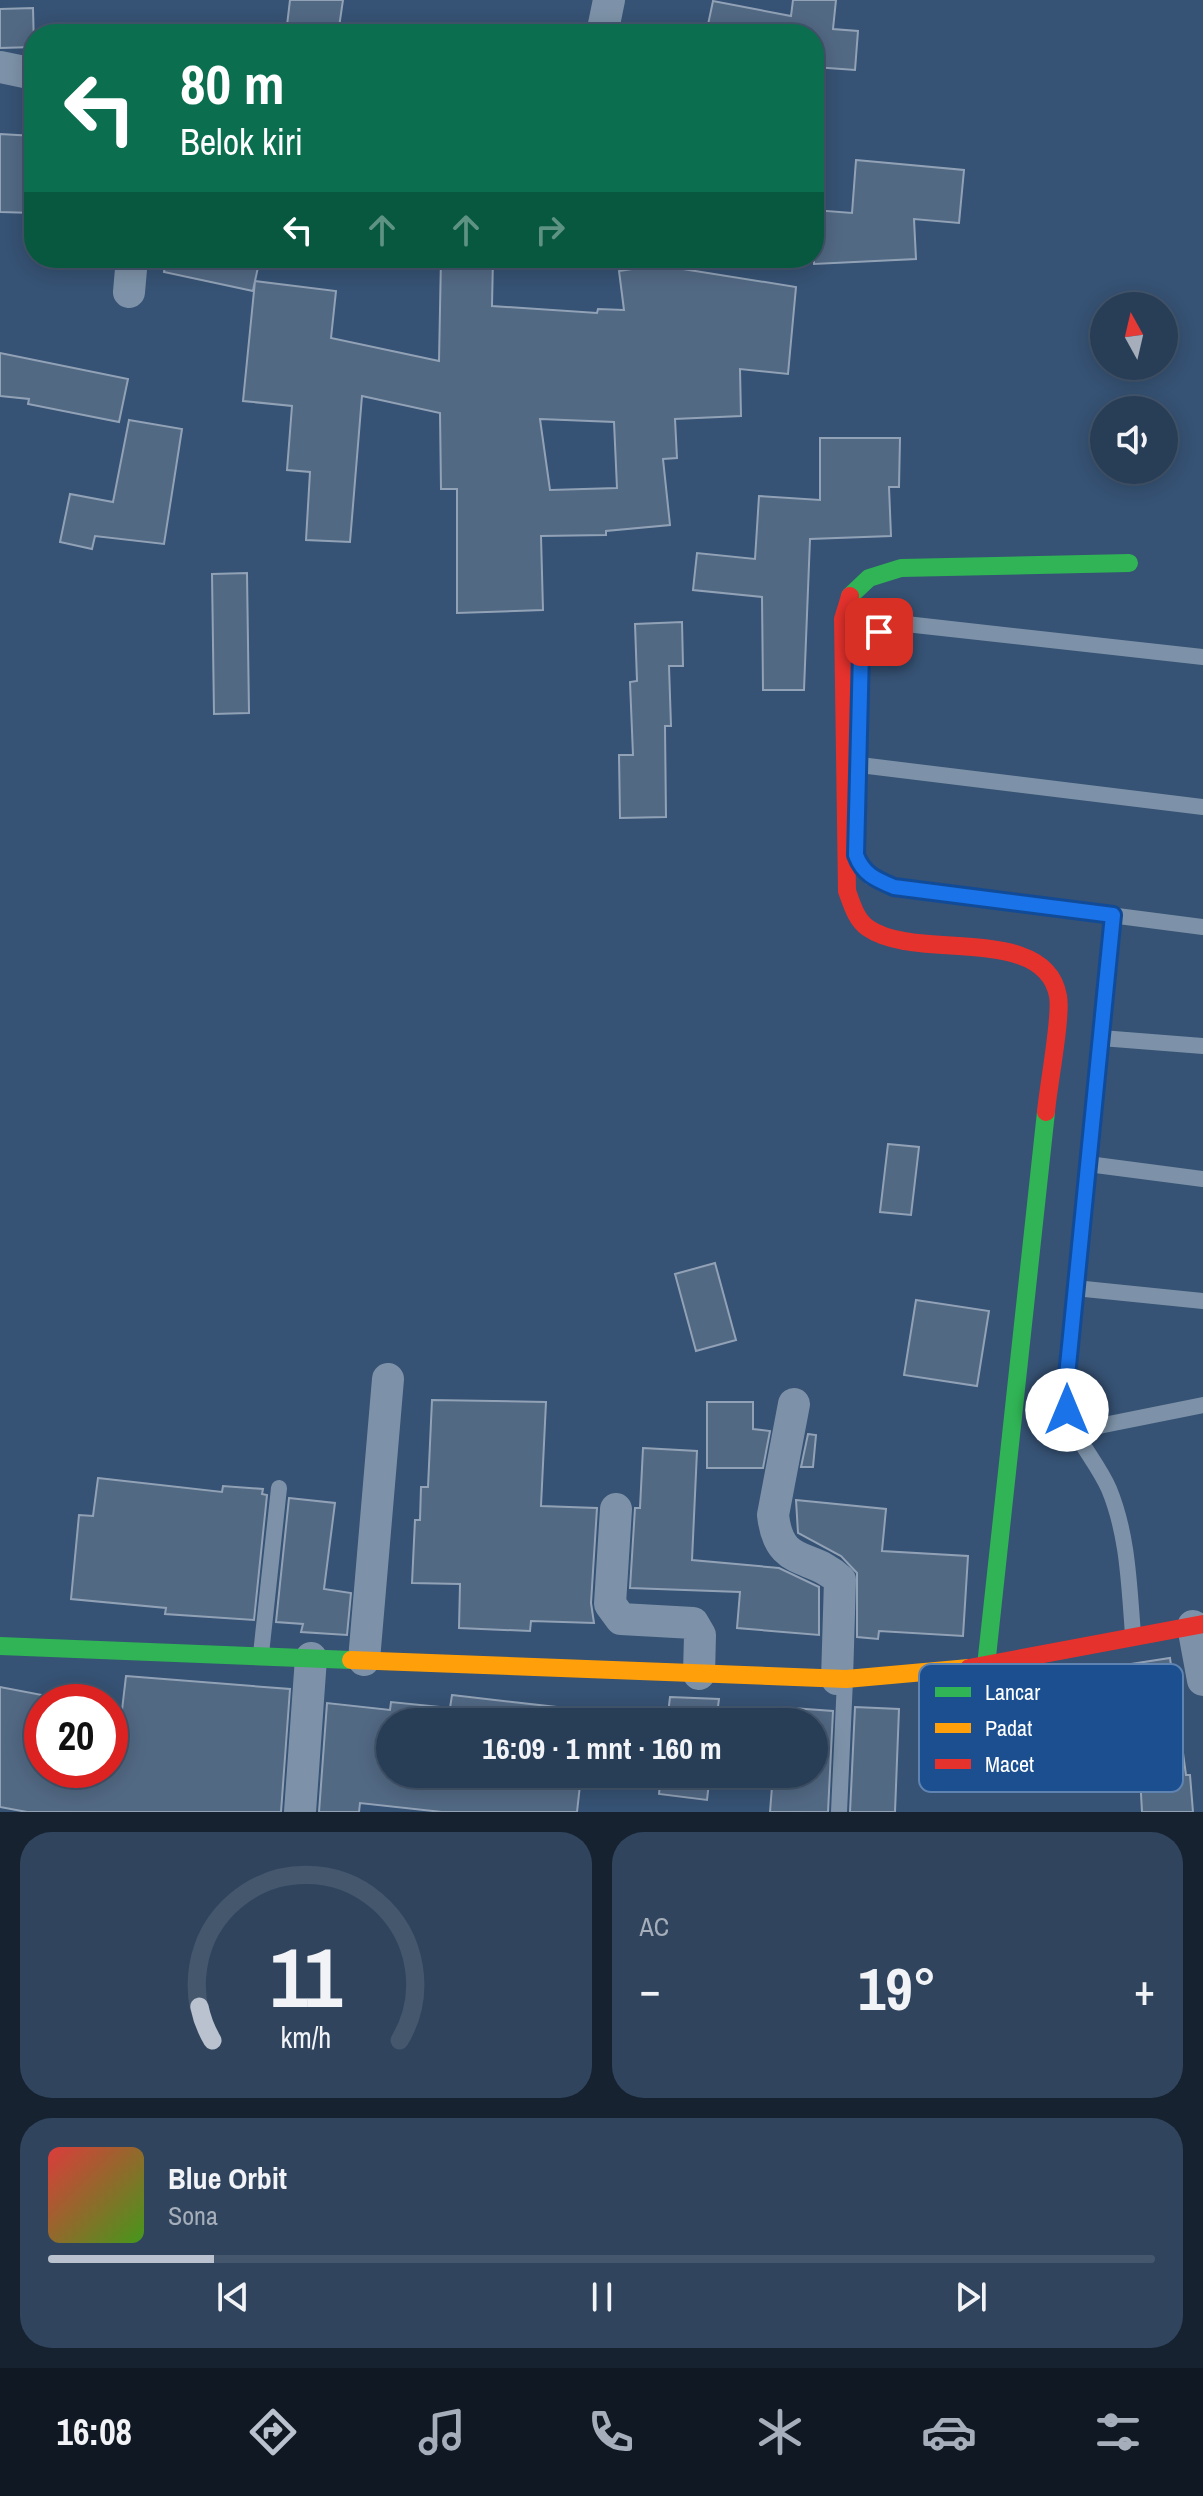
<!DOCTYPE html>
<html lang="id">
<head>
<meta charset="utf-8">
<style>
	:root { --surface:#283e57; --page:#30455d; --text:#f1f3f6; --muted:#a5aeba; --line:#44576d; --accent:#b9c2ce }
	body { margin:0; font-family:"Archivo Narrow",sans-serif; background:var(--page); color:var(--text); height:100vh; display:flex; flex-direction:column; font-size:30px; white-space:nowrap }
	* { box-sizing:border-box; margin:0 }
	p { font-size:26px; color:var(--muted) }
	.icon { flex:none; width:44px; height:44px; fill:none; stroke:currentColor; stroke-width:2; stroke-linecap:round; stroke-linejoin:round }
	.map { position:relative; height:1812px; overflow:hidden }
	.drawer { display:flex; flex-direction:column; gap:20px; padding:20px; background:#162230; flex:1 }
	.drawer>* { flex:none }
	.guide { position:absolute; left:24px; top:24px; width:800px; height:244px; border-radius:32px; box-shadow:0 4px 20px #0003,0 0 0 2px var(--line); background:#0b6e4f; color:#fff; overflow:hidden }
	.needle { width:52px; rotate:352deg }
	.buttons { position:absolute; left:1090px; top:292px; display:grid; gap:16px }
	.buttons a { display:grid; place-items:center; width:88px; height:88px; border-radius:50%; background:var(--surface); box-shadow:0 4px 20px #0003,0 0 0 2px var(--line); font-size:40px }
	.speed { position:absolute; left:24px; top:1684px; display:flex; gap:16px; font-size:40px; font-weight:700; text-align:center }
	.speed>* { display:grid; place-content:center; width:104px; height:104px; border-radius:50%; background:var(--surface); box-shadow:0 4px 20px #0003,0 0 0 2px var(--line); line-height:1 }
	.speed .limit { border:12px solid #d22; background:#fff; color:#111 }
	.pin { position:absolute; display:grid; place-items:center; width:68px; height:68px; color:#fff; margin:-34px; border-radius:16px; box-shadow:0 4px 12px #0006 }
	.me { position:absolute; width:88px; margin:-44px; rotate:0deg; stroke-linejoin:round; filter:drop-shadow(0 0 6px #0008) }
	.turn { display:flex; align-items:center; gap:28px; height:168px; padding:0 24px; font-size:36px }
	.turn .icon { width:104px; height:104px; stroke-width:2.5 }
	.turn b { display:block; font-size:56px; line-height:68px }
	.lanes { display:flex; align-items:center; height:76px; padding:0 24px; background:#0003; justify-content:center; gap:40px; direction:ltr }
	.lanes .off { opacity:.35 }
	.big { font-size:60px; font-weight:700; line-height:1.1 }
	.drawer .tile { flex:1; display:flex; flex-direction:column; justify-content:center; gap:12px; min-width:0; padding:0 28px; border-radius:32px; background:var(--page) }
	.drawer .dial { align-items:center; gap:0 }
	.dial svg { height:208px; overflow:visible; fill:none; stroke:var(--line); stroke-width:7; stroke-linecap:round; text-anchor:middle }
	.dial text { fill:var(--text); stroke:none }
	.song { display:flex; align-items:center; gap:24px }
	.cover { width:96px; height:96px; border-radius:12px; background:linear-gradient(135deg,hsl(0 70% 55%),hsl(100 70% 35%)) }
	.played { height:8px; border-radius:4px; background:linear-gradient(90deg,var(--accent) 15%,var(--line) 15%) }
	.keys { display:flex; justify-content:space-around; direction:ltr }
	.heat { display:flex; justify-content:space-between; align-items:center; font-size:44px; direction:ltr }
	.drawer .tiles { flex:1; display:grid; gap:20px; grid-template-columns:1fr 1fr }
	.tile:last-child { grid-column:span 2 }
	.trip { position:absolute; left:376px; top:1708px; width:452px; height:80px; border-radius:40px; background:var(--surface); box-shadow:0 4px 20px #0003,0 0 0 2px var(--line); font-weight:700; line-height:80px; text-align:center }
	.menu { display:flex; height:128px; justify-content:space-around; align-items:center; background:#101923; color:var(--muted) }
	.menu .icon { width:56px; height:56px }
	.menu .active { color:var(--accent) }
	.menu b { font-size:36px; color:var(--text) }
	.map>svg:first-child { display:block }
</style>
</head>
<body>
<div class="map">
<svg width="1203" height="1812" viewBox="0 0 1203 1812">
	<rect width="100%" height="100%" fill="#365274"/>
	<!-- building -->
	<path fill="#526984" stroke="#92a2b6" stroke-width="2" fill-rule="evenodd" d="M290 0H343L338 34H286Z
		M793 0H836L833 29 858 31 855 70 814 67V34H706L713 1 791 16Z
		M33 8 34 47 0 48V9Z
		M0 134 34 136V213L0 212Z
		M856 160 964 170 959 223 914 219 916 259 814 264V210L852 213Z
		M166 258H260L255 281 336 291 331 338 439 361 441 258H493L492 306 597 313 598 309 624 310 619 271 658 265 796 287 788 374 740 369 741 416 675 419 677 458 663 459 670 525 606 531V535L541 536 543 610 457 613V489H441L440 413 362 396 350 542 306 540 310 472 287 470 292 406 243 401 255 281 253 291 164 272ZM540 419 614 422 617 488 550 490Z
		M0 353 128 379 119 422 28 404 29 399 0 396Z
		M129 420 182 429 164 544 95 536 92 549 60 542 70 494 113 502Z
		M820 438H900L899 487H889L891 536 810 539 804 690H763L762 597 693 590 697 553 755 559 759 496 820 500Z
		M247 573 249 713 214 714 212 574Z
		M682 622 683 666H669L671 726H665L666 817 620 818 619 755H633L630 682 637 681 635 624Z
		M888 1144 919 1147 911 1215 880 1212Z
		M715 1263 736 1340 696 1351 675 1274Z
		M916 1300 989 1311 977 1386 904 1375Z
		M432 1400 546 1402 541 1506 597 1508 591 1603 594 1623 531 1621 530 1631 459 1628 460 1584 412 1583 415 1520H420L421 1487H428Z
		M707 1402H753V1429L770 1431 763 1468H707Z
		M808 1434 816 1435 813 1467H801Z
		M643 1448 697 1451 692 1560 779 1568 819 1587V1635L737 1628 740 1592 630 1588 635 1508H640Z
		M98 1478 222 1492 223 1486 263 1489 262 1494 267 1495 254 1620 165 1614 166 1608 71 1599 79 1515 93 1516Z
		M289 1498 335 1503 324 1589 351 1593 347 1635 301 1632 303 1624 276 1622Z
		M796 1500 886 1509 882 1551 968 1556 963 1636 879 1631 878 1639 857 1637V1573L841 1556 798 1533Z
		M1170 1658 1186 1775H1190L1193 1812H1142L1138 1739 1096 1740 1095 1682H1127L1124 1665Z
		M126 1676 290 1689 281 1812H27L0 1807V1687L42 1695V1770H115Z
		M452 1695 583 1710 582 1722H390V1774H576L581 1776 577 1812H442L360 1803 359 1812H319L327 1703 390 1710 391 1702 450 1708Z
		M670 1697 719 1699 716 1722H667Z
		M778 1707 833 1711 828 1812H770L773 1774H814V1722H777Z
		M855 1707 899 1709 895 1812H850Z
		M661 1774H710L707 1800 659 1794Z"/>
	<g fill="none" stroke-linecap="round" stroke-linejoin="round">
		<!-- lane -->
		<path stroke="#7d92a8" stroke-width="16" d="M861 662 866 642 889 627 906 624 1203 657
			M860 765 1203 807
			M858 861 870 877 894 887 1203 927
			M1113 915 1065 1396C1071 1439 1093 1454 1109 1489 1128 1535 1129 1585 1133 1634
			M1101 1038 1203 1046
			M1088 1164 1203 1179
			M1075 1288 1203 1301
			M1074 1431 1203 1405
			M261 1654 279 1488
			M839 1812 845 1680"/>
		<!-- street -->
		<path stroke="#7d92a8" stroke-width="32" d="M602 34 609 0
			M0 67 34 74
			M129 292 132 258
			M794 1404 773 1515C779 1569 811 1552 840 1580L837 1679
			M616 1509 610 1604 621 1619 693 1623 700 1635 699 1674
			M1193 1626 1203 1680
			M364 1660 388 1379
			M300 1812 311 1658"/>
		<!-- fast -->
		<path stroke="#30b455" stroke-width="18" d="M850 596 869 578 901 568 1129 563
			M0 1646 351 1660
			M986 1666 1046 1112"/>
		<!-- slow -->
		<path stroke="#ff9f0a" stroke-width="18" d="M351 1660 846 1679 969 1668"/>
		<!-- jam -->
		<path stroke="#e5322d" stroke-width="18" d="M850 596 843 619 847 891C852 904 856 920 868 928 916 962 1045 923 1058 996 1062 1016 1048 1087 1046 1112
			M969 1668 1203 1624"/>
	</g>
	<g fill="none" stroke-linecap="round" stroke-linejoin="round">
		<!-- route casing -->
		<g stroke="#114b97" stroke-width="20">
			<path id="route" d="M879 632 861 652 856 855C863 874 875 879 894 887L1113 915 1065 1396 1067 1410"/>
		</g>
		<!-- route -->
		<use href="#route" stroke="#1a73e8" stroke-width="14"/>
	</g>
	<!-- legend -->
	<rect x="919" y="1664" width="264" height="128" rx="12" fill="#1b4f8f" stroke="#5f84b1" stroke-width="2"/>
	<rect x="935" y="1687" width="36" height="10" fill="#30b455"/>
	<rect x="935" y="1723" width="36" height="10" fill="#ff9f0a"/>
	<rect x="935" y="1759" width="36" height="10" fill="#e5322d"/>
	<g font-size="22" fill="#fff">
		<text x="985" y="1700">Lancar</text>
		<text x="985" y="1736">Padat</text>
		<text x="985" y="1772">Macet</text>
	</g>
</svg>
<div class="buttons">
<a><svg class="needle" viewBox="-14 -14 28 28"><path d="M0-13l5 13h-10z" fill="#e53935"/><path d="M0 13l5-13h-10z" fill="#a5aeba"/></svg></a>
<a><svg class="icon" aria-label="sound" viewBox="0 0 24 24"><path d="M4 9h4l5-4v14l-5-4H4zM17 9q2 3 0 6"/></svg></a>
</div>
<div class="speed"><div class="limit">20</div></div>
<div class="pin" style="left:879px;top:632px;background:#d93025"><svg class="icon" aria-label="arrive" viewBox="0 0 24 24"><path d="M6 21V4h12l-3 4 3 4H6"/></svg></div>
<svg class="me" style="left:1067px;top:1410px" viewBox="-20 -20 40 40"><circle r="19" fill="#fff"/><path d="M0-13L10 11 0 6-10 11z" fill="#1a73e8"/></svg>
<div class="trip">16:09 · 1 mnt · 160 m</div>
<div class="guide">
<div class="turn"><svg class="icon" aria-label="left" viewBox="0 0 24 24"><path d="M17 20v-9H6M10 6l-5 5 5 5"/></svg><div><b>80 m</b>Belok kiri</div></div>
<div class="lanes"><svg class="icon" aria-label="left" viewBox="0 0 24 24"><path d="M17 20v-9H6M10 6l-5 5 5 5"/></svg><svg class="icon off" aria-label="ahead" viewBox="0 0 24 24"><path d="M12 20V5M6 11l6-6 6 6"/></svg><svg class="icon off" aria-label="ahead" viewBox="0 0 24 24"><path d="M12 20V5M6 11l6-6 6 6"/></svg><svg class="icon off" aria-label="right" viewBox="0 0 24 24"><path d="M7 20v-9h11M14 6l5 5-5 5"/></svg></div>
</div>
</div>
<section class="drawer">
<div class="tiles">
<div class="tile dial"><svg viewBox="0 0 100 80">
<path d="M14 69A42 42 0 1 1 86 69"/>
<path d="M14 69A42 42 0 0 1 9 56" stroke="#b9c2ce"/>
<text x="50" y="56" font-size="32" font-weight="700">11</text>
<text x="50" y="72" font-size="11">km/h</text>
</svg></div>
<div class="tile"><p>AC</p>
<div class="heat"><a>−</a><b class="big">19°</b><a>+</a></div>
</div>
<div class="tile">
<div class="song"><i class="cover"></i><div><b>Blue Orbit</b><p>Sona</p></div></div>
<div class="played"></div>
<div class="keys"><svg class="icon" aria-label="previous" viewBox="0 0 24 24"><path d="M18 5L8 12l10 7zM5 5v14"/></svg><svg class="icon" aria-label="pause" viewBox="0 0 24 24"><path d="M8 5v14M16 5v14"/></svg><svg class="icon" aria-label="next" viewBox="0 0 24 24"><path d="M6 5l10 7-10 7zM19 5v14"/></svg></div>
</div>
</div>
</section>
<nav class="menu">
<b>16:08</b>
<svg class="icon active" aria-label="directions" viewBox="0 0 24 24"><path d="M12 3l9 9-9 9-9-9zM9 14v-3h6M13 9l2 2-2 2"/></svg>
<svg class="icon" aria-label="music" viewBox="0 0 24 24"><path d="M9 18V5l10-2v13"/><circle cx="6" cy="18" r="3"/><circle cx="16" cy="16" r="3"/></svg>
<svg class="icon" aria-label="phone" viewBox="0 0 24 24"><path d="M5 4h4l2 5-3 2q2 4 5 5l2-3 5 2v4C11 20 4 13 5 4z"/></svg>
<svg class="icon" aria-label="climate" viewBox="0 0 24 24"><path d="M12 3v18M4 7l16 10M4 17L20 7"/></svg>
<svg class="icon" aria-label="car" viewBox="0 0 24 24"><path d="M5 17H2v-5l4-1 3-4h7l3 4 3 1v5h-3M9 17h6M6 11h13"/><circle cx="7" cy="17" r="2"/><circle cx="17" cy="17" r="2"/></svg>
<svg class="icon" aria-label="filters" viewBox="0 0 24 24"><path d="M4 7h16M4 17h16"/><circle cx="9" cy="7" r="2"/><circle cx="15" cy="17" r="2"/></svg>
</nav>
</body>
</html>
